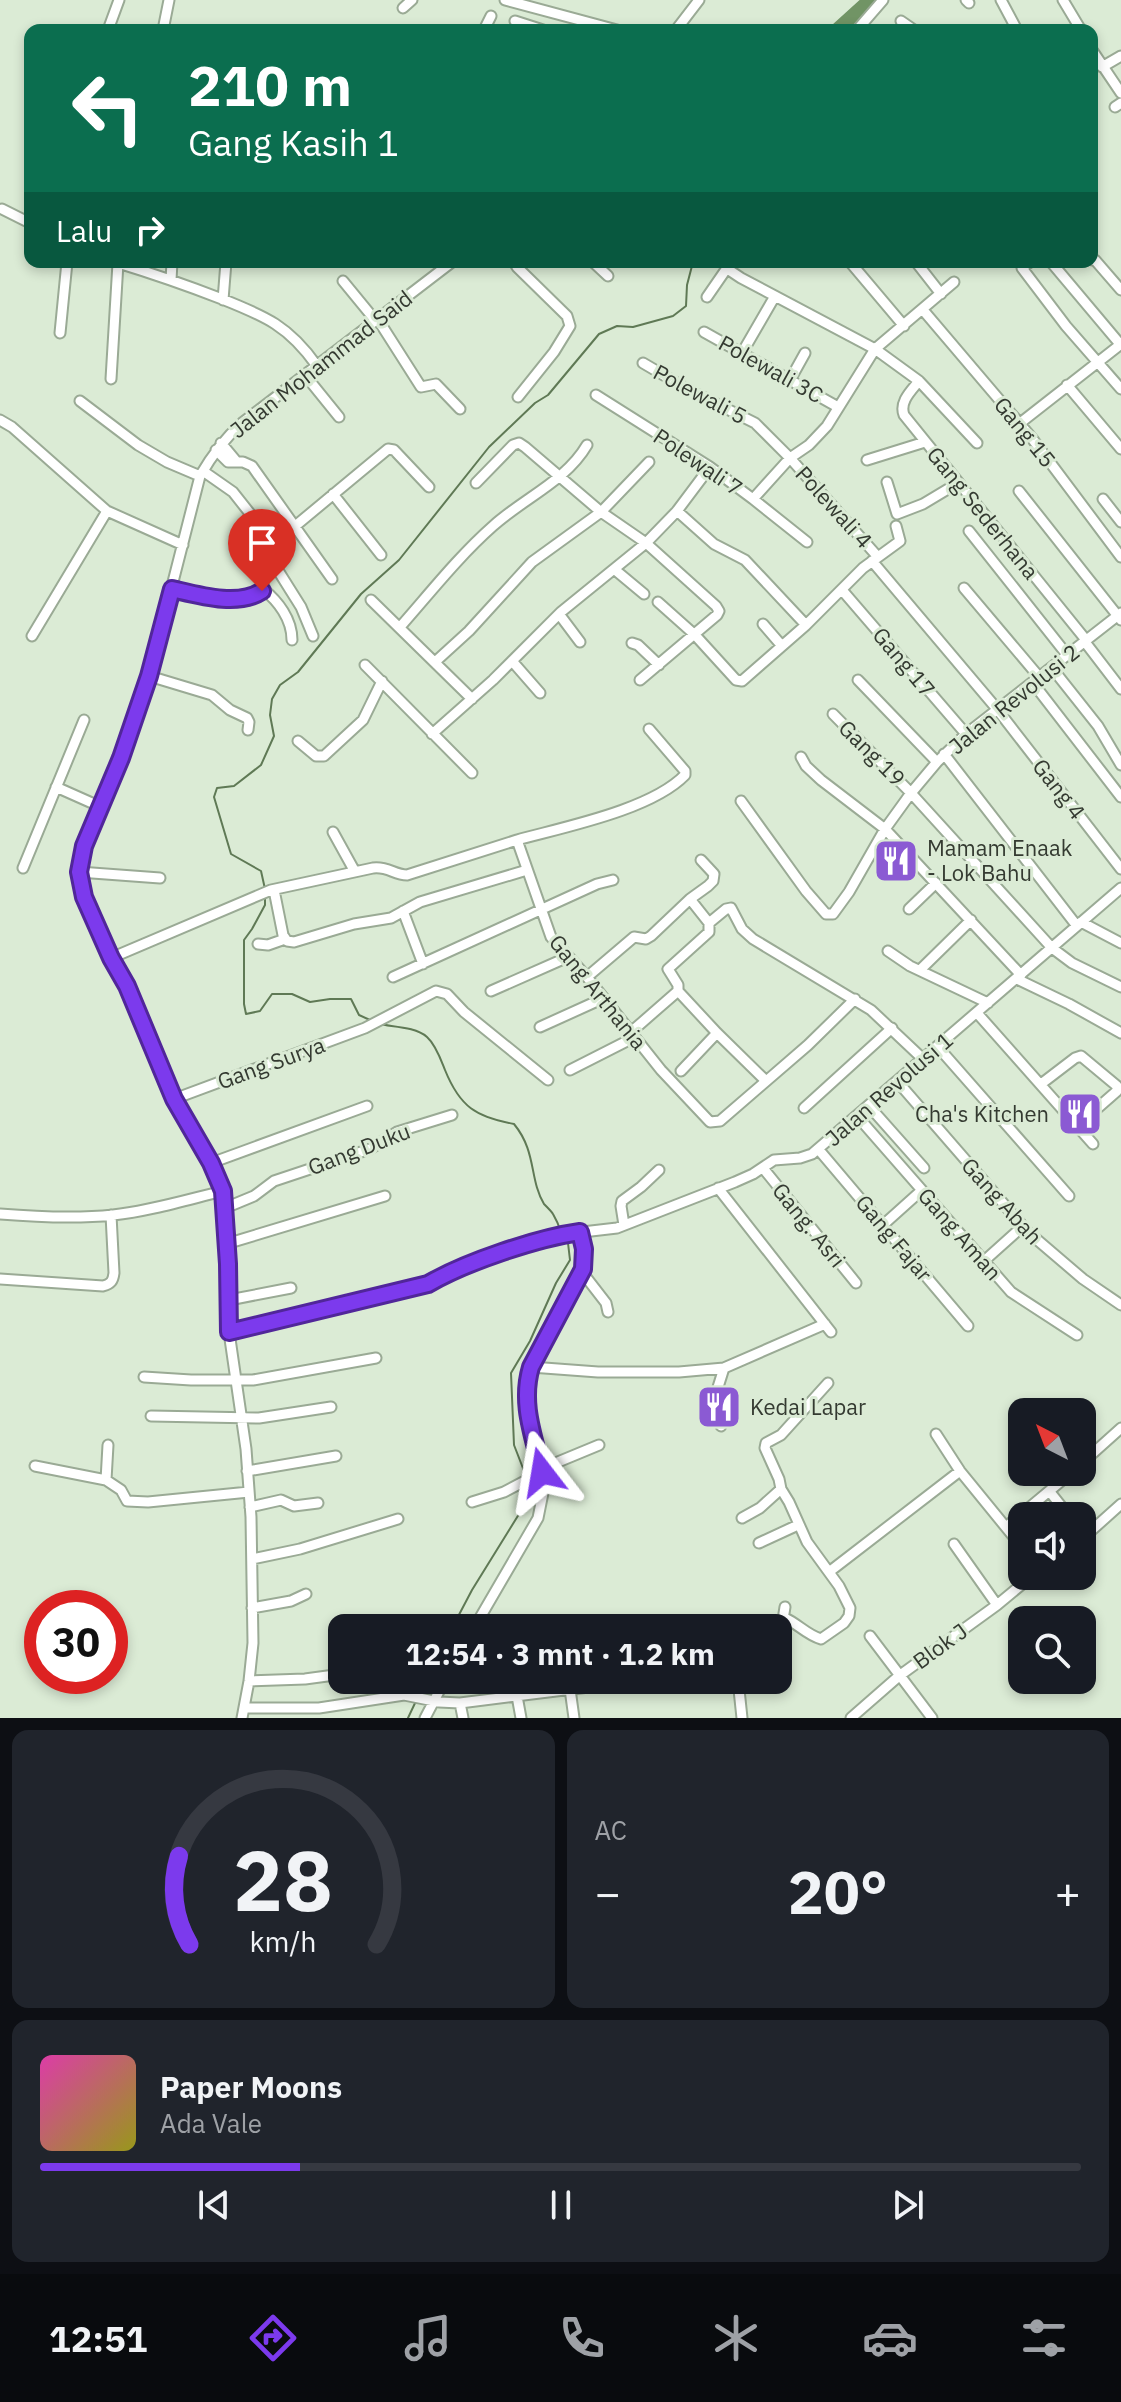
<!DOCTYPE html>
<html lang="id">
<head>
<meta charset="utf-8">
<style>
	:root { --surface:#171b24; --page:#20242c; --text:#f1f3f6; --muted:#9ea1a6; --line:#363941; --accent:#7c3aed }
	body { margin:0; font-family:"IBM Plex Sans",sans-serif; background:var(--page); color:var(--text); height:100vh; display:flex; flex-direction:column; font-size:30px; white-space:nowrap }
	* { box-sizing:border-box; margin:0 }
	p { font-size:26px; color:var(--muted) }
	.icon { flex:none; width:44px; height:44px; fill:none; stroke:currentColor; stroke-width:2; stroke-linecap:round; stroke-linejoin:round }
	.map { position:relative; height:1718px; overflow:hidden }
	.panel { display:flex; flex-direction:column; gap:12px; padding:12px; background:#0d0f14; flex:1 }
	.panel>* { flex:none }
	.banner { position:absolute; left:24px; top:24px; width:1074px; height:244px; border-radius:16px; box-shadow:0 4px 12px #0003; background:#0b6e4f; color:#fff; overflow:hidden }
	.needle { width:52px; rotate:318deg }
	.controls { position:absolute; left:1008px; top:1398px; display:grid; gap:16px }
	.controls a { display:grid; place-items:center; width:88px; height:88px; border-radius:16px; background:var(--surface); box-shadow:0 4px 12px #0003; font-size:40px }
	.speed { position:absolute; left:24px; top:1590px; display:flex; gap:16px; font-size:40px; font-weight:700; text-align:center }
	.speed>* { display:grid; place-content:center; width:104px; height:104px; border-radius:50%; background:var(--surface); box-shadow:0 4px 12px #0003; line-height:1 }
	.speed .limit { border:12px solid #d22; background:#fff; color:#111 }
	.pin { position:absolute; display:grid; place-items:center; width:68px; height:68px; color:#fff; margin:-82px -34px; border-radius:50% 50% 50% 0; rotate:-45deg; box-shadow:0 0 8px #0007 }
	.pin .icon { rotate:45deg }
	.me { position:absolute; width:88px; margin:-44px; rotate:346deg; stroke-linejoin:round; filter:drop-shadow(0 0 6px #0008) }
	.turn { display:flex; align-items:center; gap:28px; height:168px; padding:0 32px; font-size:36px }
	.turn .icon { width:104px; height:104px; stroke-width:2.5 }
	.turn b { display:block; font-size:56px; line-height:68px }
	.then { display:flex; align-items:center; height:76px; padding:0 32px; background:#0003; gap:16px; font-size:30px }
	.big { font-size:60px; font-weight:800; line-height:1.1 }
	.panel .tile { flex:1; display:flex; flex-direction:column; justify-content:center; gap:12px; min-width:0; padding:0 28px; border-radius:16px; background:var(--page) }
	.panel .dial { align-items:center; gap:0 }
	.dial svg { height:208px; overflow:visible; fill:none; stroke:var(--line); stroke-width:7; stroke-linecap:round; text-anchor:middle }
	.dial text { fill:var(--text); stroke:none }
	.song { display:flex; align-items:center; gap:24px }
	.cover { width:96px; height:96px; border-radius:12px; background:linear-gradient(135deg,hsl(320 70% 55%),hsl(60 70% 35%)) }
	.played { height:8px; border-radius:4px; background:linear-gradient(90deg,var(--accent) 25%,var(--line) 25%) }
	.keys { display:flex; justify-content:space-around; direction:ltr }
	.heat { display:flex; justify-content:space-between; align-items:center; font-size:44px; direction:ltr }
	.panel .tiles { flex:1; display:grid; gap:12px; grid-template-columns:1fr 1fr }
	.tile:last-child { grid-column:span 2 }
	.trip { position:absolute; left:328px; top:1614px; width:464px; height:80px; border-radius:16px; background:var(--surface); box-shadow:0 4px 12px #0003; font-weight:800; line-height:80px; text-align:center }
	.menu { display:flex; height:128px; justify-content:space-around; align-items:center; background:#090b0e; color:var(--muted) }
	.menu .icon { width:56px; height:56px }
	.menu .on { color:var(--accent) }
	.menu b { font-size:36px; color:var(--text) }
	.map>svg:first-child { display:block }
</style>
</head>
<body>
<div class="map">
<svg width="1121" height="1718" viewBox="0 0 1121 1718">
	<rect width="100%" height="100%" fill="#dbebd5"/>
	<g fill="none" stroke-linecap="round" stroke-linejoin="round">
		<!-- stream -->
		<path stroke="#5f7955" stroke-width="2" d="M265 889 261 871 231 854 214 797 217 788 234 786 261 765 274 736 270 715 272 699 280 685 298 672 361 594 399 560 489 447 535 403 548 395 599 334 617 326 633 327 673 316 686 306 687 285 693 262
			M265 895V905L252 929 244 940V1004L246 1014 260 1011 272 994H292L310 1002 330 999H351L359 1015 370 1020
			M379 1024C394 1027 416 1027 427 1037 436 1045 441 1060 445 1070 460 1107 476 1117 514 1124 537 1152 529 1179 544 1204 545 1205 552 1212 553 1214 556 1219 559 1226 561 1232
			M526 1476 514 1445 511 1373 530 1341 556 1283 570 1260 568 1243 563 1238
			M452 1628 472 1590 524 1506 528 1482
			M418 1695 425 1680
			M408 1718 416 1701"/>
		<!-- river -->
		<path stroke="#719465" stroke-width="14" d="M837 30 870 0"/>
		<!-- minor casing -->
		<g stroke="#9aaa95" stroke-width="13">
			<path id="minor" d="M505 0 617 30
				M966 0 969 3
				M1001 0 1017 30
				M1063 0 1081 30
				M403 8 412 0
				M515 21 543 30
				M901 21 914 30
				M108 30 119 0
				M163 30 169 0
				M484 30 491 16
				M676 30 699 0
				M857 30 883 0
				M1092 50 1121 93
				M1102 67 1121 56
				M1115 107 1121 103
				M2 209 30 223
				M1092 260H1095L1121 290
				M115 262C151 273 186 285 222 299 265 316 289 326 317 366
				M514 262 517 267 567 316 570 326 554 352 518 397
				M593 262 608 276
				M723 262 729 270 741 278 875 349 919 381 977 443
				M850 262 904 326
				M916 262 941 294
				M1030 262 1022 268 1066 326 1121 389
				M1051 262 1120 344
				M171 280 172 262
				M343 281 375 320
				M707 297 727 268
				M223 300 226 262
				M923 310 1031 437 1121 557
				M377 318 421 387 436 384 460 409
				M704 332 838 407
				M60 333 67 262
				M742 353 775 296
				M643 363 689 390 755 423 790 458 878 557
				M305 375 339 417
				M111 379 118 263
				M790 380 805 353
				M919 381C911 391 899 402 904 415L1086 640
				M1067 385 1121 449
				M596 395 710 467 753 499 790 458 809 445 827 426 875 349 954 282
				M80 401 138 445 167 462 200 476
				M0 420 12 427 107 511 183 545
				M1019 424 1121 344
				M221 443 236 461
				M216 450 228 462H243L252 466 332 579
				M867 460 925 442
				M203 471 233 492 267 535 279 572 301 607 313 636
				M887 482 897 514 923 504 958 483
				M476 483 513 445 519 443 525 447 601 512 646 543 716 606 719 611 717 615 640 680
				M1019 491 1121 620
				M333 494 381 555
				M753 499 807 542
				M1103 499 1121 522
				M677 511 714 544 745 560 806 625
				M294 527 388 449 394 450 429 487
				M969 531 1068 656
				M872 561 997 709 1121 869
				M614 569 644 594
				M964 588 1040 678
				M172 589C195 594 245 608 263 589L264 570 269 565 277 563
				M263 589C278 601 292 619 292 640
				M842 590 966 734
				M371 600 472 699
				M658 602 695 635 736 680 742 681 806 625 863 568 900 541 896 526
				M559 614 580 642
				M763 624 782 646
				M400 627C430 593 459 556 493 526 524 498 566 481 587 445
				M32 636 107 511
				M1085 642 1121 689
				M632 643 638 645 659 665
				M512 661 540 693
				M435 662 469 631 532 562 601 512 649 462
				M365 665 472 773
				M1052 668 1098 726 1121 765
				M149 676 212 695 230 710 247 718 249 722 248 730
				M858 680 937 762
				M1033 683 1121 797
				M833 714 911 793 1052 948 1072 963 1121 987
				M432 734 493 680 561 612 646 543 677 511 710 467
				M298 741 316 756H324L363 720 382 681
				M944 754 1077 926
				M801 757 806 766 821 780 885 829 1021 975
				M56 787 101 807
				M741 801 806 891 826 914H833L849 892 885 829 911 793 937 762 966 734 1121 613
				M333 832 354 870
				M517 840C564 827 651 810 685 775V771L649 729
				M23 868 84 720
				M79 872 160 878
				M274 890 283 935 287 941 294 942 354 924 391 918 420 902 527 870
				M909 909 936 883
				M403 911 423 964
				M1081 922 1121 943
				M709 923 726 909 731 908 742 929 753 939 871 1010 923 1059
				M258 944 268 945 285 939
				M888 951 910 966 988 1003
				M111 958 271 890 373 868C388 866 394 875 407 875L517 840 551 937 587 977 661 1070 710 1122 720 1121 808 1045 855 999
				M920 970 971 920
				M393 977 597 884 613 880
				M587 977 634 937 646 939 651 936 690 899 708 886 713 881 714 874 701 860
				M1017 979 1069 1004 1121 1033
				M491 991 568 957
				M678 991 717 1033 766 1081
				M977 1013 1093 1144
				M540 1027 604 998
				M631 1032 678 991V985L668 969 709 932V923L690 899
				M938 1047 1069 1196
				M570 1070 635 1037
				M681 1071 717 1033
				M897 1081 1028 1232 1083 1279 1121 1305
				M1041 1084 1075 1058 1081 1056 1117 1086V1091L1077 1126
				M174 1099 365 1028 436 991 447 994 464 1012 548 1080
				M869 1106 924 1168
				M804 1108 892 1028
				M858 1117 1011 1292 1077 1335
				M819 1150 968 1326
				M211 1163 367 1106
				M763 1168 856 1283
				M718 1188 831 1332
				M225 1208 254 1196 274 1181 370 1149 397 1132 452 1115
				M0 1214C37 1217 76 1219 113 1215 150 1211 186 1200 223 1191
				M624 1225 621 1206 622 1201 641 1187 659 1170
				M883 1225 922 1190
				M226 1244 385 1196
				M984 1261 1023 1226
				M582 1272 606 1303 608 1312
				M0 1279 103 1286C111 1284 113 1281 114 1273L111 1215
				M229 1300 291 1288
				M229 1332 428 1284 442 1275 545 1239 574 1233 617 1228 735 1182 753 1174 774 1160 800 1158 812 1154 1121 888
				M531 1367 598 1372H679L724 1368 825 1324
				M144 1377 191 1380H253L376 1358
				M151 1416 259 1418 331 1407
				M721 1426 713 1403 724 1368
				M936 1434 960 1471 1022 1547
				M1082 1463 1121 1428
				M35 1466 106 1480 121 1490 127 1501 148 1502 249 1492
				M541 1469 599 1445
				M247 1471 336 1456
				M106 1480 108 1445
				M781 1489 779 1479 765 1448 766 1443 781 1435 828 1383
				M1050 1492 1069 1516
				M472 1502 504 1492 542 1472
				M250 1507 281 1500 294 1506 318 1503
				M742 1518 760 1508 781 1489 789 1502 807 1542 839 1586 850 1608 849 1616 844 1623 821 1639C807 1635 798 1624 785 1618
				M1006 1527 1072 1472
				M1082 1539 1121 1504
				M759 1543 798 1525
				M954 1544 997 1605
				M252 1559 300 1549 398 1519
				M829 1572 960 1471
				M252 1608 291 1601 306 1594
				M474 1628 538 1518 544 1488 543 1476 526 1409 527 1381 531 1367 583 1269 584 1249 580 1232
				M870 1636 932 1718
				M778 1651 785 1607
				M738 1680 742 1718
				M249 1681 305 1679 342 1674
				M570 1689 574 1718
				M517 1696 521 1718
				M460 1703 463 1718
				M244 1708H319L404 1695 439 1702 460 1703 646 1680
				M242 1718 249 1681 253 1643 251 1517 246 1449 229 1332 228 1264 223 1191 211 1163 174 1099 127 986 111 958 93 919 79 880 80 861 84 846 121 758 149 676 200 476C212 455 224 439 242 423L452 262
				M425 1718 445 1680
				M851 1718 899 1676 997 1605 1032 1576"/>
		</g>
		<!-- minor -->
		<use href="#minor" stroke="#fff" stroke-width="9"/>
	</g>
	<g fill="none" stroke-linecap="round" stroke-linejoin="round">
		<!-- route casing -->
		<g stroke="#51269a" stroke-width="20">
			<path id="route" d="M262 591C238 607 198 595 172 589L149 676 121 758 84 846 79 872 84 897 111 958 127 986 174 1099 211 1163 223 1191 228 1264 229 1332 428 1284C466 1262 537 1238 580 1232L584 1249 583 1269 531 1367C520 1404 534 1437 542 1472"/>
		</g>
		<!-- route -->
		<use href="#route" stroke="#7c3aed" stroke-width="14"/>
	</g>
	<!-- icons -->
	<defs>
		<g id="restaurant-square" transform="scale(2.3)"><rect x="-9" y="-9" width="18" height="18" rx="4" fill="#8b5ad3" stroke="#dbebd5"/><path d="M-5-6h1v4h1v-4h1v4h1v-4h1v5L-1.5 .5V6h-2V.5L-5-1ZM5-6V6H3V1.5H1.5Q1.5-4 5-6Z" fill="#fff"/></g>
	</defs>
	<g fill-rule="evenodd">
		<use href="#restaurant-square" x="896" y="861"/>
		<use href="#restaurant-square" x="1080" y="1114"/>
		<use href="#restaurant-square" x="719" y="1407"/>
	</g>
	<g text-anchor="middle" stroke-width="6" stroke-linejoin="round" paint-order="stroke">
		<!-- street labels -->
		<g font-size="22" fill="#343a31" stroke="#dbebd5">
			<text transform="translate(321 364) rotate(-38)" y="8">Jalan Mohammad Said</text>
			<text transform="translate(771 369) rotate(29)" y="8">Polewali 3C</text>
			<text transform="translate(700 394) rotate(28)" y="8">Polewali 5</text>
			<text transform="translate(1025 432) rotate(51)" y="8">Gang 15</text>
			<text transform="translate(698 462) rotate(34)" y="8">Polewali 7</text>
			<text transform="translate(834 507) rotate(48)" y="8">Polewali 4</text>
			<text transform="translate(983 513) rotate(51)" y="8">Gang Sederhana</text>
			<text transform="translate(904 662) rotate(50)" y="8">Gang 17</text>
			<text transform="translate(1014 699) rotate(-39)" y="8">Jalan Revolusi 2</text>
			<text transform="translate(872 753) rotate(45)" y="8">Gang 19</text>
			<text transform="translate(1059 789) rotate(52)" y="8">Gang 4</text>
			<text transform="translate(598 992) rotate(51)" y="8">Gang Arthania</text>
			<text transform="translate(271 1063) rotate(-20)" y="8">Gang Surya</text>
			<text transform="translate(889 1089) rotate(-41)" y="8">Jalan Revolusi 1</text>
			<text transform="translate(359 1149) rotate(-21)" y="8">Gang Duku</text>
			<text transform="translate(1002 1201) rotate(48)" y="8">Gang Abah</text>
			<text transform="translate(809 1225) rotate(51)" y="8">Gang. Asri</text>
			<text transform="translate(960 1234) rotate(49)" y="8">Gang Aman</text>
			<text transform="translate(894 1238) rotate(50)" y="8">Gang Fajar</text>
			<text transform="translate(940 1646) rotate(-36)" y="8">Blok J</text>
		</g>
		<!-- poi labels -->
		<g font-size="22" fill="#343a31" stroke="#dbebd5" text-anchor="start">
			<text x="927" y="856">Mamam Enaak<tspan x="927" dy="25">- Lok Bahu</tspan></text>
			<text x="1049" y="1122" text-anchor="end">Cha's Kitchen</text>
			<text x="750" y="1415">Kedai Lapar</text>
		</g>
	</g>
</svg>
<div class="controls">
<a><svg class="needle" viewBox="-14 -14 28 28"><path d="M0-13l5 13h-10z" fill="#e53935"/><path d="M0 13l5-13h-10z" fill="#9ea1a6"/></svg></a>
<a><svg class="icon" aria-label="sound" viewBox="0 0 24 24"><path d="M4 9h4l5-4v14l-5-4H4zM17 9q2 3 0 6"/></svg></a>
<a><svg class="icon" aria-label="search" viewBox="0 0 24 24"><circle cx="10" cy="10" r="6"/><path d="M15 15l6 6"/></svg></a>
</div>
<div class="speed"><div class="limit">30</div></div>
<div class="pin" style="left:262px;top:591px;background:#d93025"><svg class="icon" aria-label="arrive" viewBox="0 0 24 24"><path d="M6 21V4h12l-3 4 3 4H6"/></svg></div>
<svg class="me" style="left:542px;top:1472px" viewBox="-20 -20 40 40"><path d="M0-17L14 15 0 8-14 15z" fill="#7c3aed" stroke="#fff" stroke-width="4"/></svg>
<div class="trip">12:54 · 3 mnt · 1.2 km</div>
<div class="banner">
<div class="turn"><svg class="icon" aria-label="left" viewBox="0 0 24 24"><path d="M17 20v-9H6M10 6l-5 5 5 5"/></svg><div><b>210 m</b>Gang Kasih 1</div></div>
<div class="then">Lalu<svg class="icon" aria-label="right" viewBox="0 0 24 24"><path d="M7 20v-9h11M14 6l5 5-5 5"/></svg></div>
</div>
</div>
<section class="panel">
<div class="tiles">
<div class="tile dial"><svg viewBox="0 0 100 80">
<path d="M14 69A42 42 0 1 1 86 69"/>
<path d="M14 69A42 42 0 0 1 10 35" stroke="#7c3aed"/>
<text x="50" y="56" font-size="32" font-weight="700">28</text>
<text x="50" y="72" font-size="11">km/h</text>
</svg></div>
<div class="tile"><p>AC</p>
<div class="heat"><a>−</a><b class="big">20°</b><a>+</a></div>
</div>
<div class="tile">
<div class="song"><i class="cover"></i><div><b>Paper Moons</b><p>Ada Vale</p></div></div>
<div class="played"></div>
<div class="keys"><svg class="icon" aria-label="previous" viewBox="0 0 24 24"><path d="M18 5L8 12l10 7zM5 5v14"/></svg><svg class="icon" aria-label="pause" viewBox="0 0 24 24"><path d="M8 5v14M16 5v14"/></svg><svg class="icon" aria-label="next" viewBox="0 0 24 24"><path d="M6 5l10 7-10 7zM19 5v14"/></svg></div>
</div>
</div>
</section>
<nav class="menu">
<b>12:51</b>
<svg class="icon on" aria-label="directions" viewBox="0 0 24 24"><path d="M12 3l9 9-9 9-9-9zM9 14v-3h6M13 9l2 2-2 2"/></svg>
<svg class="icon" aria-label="music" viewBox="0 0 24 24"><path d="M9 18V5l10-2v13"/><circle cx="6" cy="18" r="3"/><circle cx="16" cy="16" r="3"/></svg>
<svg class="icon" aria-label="phone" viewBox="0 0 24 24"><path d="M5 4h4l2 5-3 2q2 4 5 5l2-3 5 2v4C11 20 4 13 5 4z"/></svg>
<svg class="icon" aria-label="climate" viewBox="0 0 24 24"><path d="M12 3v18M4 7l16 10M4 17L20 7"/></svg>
<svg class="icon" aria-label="car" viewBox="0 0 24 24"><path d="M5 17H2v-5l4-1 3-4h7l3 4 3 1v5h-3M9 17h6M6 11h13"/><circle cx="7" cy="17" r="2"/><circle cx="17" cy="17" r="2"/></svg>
<svg class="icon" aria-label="filters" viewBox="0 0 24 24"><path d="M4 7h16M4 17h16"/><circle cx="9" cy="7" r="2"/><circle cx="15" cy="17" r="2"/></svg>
</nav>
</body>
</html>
